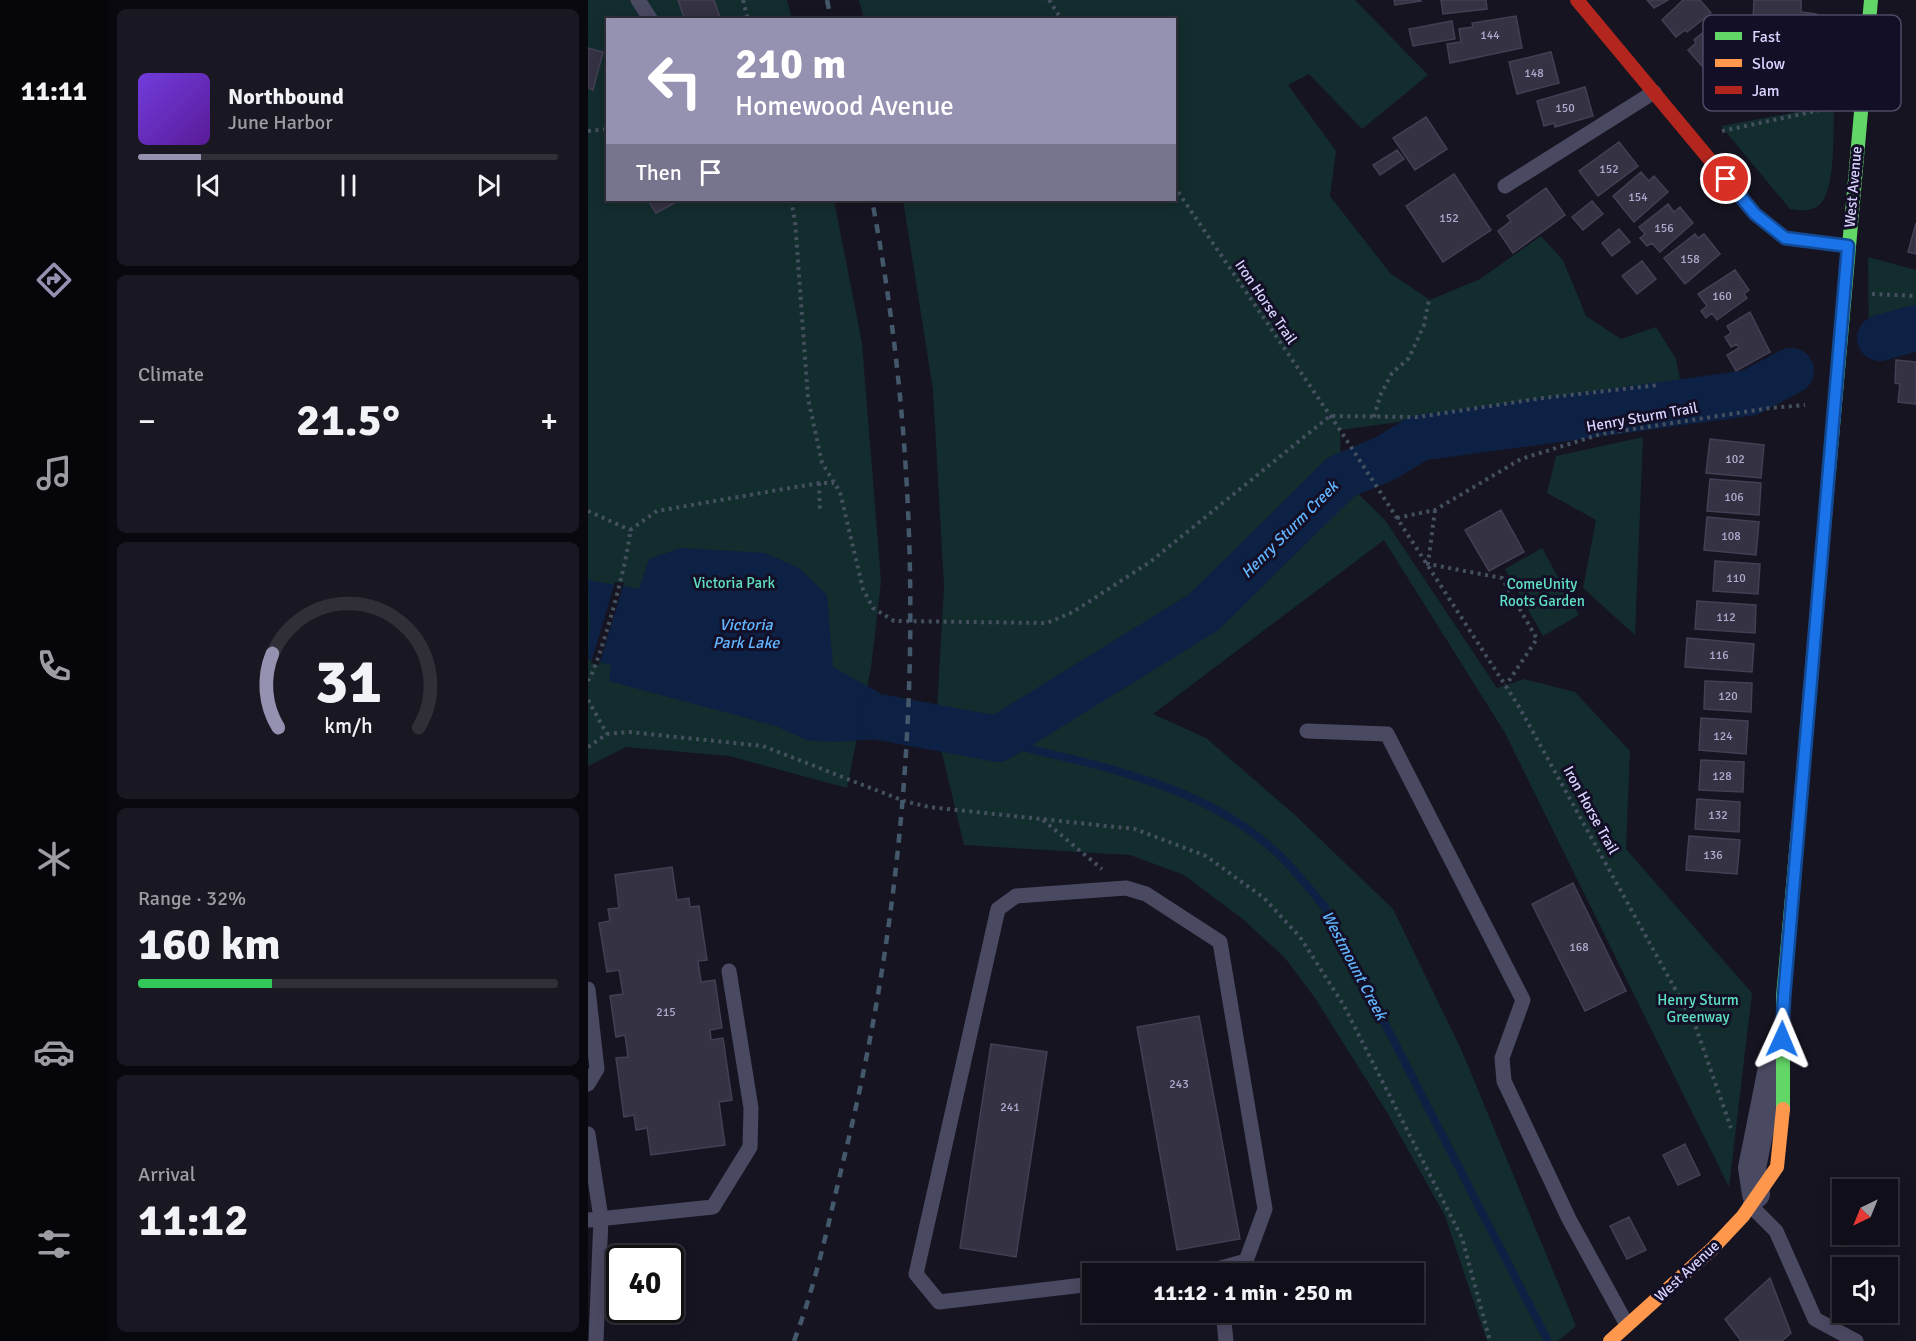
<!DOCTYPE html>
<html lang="en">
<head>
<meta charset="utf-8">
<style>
	:root { --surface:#100f19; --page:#191822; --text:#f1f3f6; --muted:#9c9ca2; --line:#302f38; --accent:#9591b1 }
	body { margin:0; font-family:Signika,sans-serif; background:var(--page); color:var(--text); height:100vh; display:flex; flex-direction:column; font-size:22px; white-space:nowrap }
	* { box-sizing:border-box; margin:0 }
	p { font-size:20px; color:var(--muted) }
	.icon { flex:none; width:33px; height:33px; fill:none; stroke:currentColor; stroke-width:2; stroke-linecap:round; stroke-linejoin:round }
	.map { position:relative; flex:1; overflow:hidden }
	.details { display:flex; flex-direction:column; gap:9px; padding:9px; background:#09080e; width:480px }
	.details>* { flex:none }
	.hud { position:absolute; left:18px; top:18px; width:570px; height:183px; border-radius:0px; box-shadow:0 3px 15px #0003,0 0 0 2px var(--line); background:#9591b1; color:#fff; overflow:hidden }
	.needle { width:39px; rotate:223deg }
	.controls { position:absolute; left:1244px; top:1179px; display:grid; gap:12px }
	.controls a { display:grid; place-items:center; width:66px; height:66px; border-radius:0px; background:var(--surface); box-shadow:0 3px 15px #0003,0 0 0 2px var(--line); font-size:30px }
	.speed { position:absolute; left:18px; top:1245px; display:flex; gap:12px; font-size:30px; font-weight:700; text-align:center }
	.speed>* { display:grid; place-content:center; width:78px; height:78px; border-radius:50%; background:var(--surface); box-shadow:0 3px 15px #0003,0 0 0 2px var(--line); line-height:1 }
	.speed .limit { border:3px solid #111; border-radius:9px; background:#fff; color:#111 }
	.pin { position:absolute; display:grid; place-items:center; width:51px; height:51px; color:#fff; margin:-26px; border:3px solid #fff; border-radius:50%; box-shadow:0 2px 6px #0007 }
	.me { position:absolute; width:66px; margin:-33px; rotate:1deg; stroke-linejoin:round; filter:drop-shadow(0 0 4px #0008) }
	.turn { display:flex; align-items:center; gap:21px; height:126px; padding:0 30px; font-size:27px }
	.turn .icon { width:78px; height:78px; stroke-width:2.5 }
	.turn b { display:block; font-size:42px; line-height:51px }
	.then { display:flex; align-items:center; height:57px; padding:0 30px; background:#0003; gap:12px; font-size:22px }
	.big { font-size:45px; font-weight:700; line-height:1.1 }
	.details .widget { flex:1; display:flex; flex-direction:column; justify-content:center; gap:9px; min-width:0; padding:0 21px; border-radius:9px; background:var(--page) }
	.details .dial { align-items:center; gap:0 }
	.dial svg { height:156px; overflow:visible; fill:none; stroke:var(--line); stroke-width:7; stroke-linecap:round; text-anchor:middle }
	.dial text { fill:var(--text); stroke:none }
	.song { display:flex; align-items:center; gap:18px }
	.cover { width:72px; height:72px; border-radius:9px; background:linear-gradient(135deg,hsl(260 70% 55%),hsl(270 70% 35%)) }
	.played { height:6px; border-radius:3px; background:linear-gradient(90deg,var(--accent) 15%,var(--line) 15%) }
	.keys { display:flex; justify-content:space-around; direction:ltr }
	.heat { display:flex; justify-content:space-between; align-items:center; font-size:33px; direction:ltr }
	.charge { height:9px; border-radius:4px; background:linear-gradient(90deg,#34c759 32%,var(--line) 0) }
	.trip { position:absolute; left:494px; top:1263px; width:342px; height:60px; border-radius:0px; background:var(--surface); box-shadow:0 3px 15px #0003,0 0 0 2px var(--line); font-weight:700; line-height:60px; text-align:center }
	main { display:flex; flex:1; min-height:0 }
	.tabs { display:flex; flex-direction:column; width:108px; justify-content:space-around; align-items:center; background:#06060a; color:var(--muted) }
	.tabs .icon { width:42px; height:42px }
	.tabs .current { color:var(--accent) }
	.tabs b { font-size:27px; color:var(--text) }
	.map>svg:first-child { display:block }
</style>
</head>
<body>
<main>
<nav class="tabs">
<b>11:11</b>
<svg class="icon current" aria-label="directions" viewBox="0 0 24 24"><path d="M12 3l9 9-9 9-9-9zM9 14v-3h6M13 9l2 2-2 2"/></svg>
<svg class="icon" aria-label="music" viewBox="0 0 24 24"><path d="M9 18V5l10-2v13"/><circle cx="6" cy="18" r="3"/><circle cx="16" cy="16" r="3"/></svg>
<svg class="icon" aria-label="phone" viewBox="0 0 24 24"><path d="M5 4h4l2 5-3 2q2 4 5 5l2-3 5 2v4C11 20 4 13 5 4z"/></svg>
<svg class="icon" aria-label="climate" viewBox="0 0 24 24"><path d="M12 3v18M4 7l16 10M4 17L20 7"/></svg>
<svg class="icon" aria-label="car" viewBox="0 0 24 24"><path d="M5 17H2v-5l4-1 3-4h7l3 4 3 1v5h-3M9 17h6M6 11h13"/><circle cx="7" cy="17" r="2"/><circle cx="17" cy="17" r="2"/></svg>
<svg class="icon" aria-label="filters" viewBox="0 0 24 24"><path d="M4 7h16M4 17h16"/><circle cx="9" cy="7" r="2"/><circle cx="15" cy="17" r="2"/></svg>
</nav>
<section class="details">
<div class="widget">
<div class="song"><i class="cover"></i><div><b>Northbound</b><p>June Harbor</p></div></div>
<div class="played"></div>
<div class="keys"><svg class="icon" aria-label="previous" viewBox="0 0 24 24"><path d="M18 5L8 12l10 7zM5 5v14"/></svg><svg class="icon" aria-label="pause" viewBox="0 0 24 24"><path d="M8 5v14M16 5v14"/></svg><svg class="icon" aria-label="next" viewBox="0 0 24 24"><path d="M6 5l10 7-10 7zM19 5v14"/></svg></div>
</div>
<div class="widget"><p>Climate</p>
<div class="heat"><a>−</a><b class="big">21.5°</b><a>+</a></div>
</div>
<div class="widget dial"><svg viewBox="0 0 100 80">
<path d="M14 69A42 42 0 1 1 86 69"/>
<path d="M14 69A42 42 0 0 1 11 31" stroke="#9591b1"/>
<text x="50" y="56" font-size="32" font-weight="700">31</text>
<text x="50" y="72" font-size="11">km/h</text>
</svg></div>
<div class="widget"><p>Range · 32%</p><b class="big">160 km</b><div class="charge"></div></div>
<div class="widget"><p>Arrival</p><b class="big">11:12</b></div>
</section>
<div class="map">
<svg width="1328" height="1341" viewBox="0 0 1328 1341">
	<rect width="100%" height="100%" fill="#161421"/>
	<!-- green -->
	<path fill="#132c2d" d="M0 0H199L204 19 20 20V200H246L274 343 293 581 283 668 259 788 141 756 38 747 0 766Z
		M271 0H767L840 75 774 129 721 74 700 85 748 151 742 196 802 273 842 300 892 279 953 236 975 260 998 316 1033 339 1068 327 1088 359 1094 390 929 406 752 430 753 477 797 520 909 688 936 679 987 692 1042 751 1038 849 1164 993 1141 1187 917 733 796 540 565 714 618 738 707 815 805 909 873 1049 988 1326 970 1341H899L857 1216 800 1114 727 998 697 958 656 920 596 875 542 855 376 845 348 728 356 586 345 390 315 200H586V20L276 19Z
		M1246 105C1245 128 1248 187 1233 203 1225 212 1213 211 1202 209L1133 126Z
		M1280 257 1328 270V345L1311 343 1281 356Z
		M1055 437 1047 635 995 588 1008 520 959 493 968 456Z
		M954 548 991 615 955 636 917 569Z"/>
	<!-- water -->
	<path fill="#0d2144" d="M93 548 177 553 211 568 239 595 245 667 292 693 290 739 247 742 218 740 188 726 21 681 23 665 0 659 2 623 0 580 51 589 61 559Z"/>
	<!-- pier -->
	<path fill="#161421" d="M27 582 36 583 11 665 3 663Z"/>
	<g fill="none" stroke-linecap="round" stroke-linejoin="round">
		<!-- stream -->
		<path stroke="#0d2144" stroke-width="8" d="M410 739C442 751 475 756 508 765 574 783 637 805 688 852 706 868 721 889 737 907L959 1339"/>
		<!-- river -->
		<path stroke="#0d2144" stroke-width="46" d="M1292 338 1328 328
			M291 717 410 739 616 612 753 477 798 458 831 438 1161 393 1203 371"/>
	</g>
	<!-- building -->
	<path fill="#343243" stroke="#433f54" stroke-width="1.5" d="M90 0H126L133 20H97Z
		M806 0H832L833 1 807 5Z
		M853 0H898L899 9 855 14Z
		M1059 0H1080L1066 8Z
		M1095 0H1112L1123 13 1099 32 1097 30 1088 37 1074 20Z
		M1166 0H1213V12L1228 14 1227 36 1169 32 1170 21 1165 20Z
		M928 16 934 48 862 63 859 44 873 42 871 29 885 27 884 23Z
		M1135 20 1149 38 1114 66 1100 50 1108 43 1106 40 1128 22 1129 24Z
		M864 21 867 39 825 46 821 29Z
		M0 48 15 52 5 90 0 88Z
		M963 52 971 83 929 94 921 62Z
		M997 87 1005 116 967 127 966 123 956 126 949 101Z
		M838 117 859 149 827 170 805 138Z
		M1031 142 1050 166 1010 196 991 171Z
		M809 150 816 159 792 175 785 165Z
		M1053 172 1061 181 1066 176 1080 192 1046 222 1025 196Z
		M866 174 903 230 855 262 818 206Z
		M958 188 977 215 925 253 910 231 923 221 919 216Z
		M60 200H92L68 213Z
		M1004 201 1015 214 995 230 984 217Z
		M1080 204 1086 212 1092 207 1105 223 1072 252 1064 243 1059 246 1052 238 1057 234 1051 227Z
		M1328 223V254L1320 252Z
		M1031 229 1042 242 1024 256 1014 243Z
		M1107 234 1110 238 1116 234 1132 254 1097 284 1076 258Z
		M1054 261 1068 279 1049 294 1034 276Z
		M1147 270 1161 290 1156 294 1159 298 1129 320 1124 313 1118 318 1113 311 1119 306 1110 294Z
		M1162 312 1182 352 1148 371 1139 355 1151 348 1149 344 1143 347 1137 337 1143 333 1139 326Z
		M1308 360 1328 362V404L1310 402 1312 384 1307 383Z
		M1122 439 1176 445 1173 478 1118 473Z
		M1122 479 1173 483 1171 515 1119 511Z
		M913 510 936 552 901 571 877 530Z
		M1119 517 1171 522 1168 555 1116 550Z
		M1127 561 1172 564 1170 594 1125 591Z
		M1109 601 1168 605 1167 633 1107 629Z
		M1099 638 1166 644 1164 672 1097 667Z
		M1117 681 1164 683 1163 712 1116 709Z
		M1113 718 1160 721 1158 754 1111 750Z
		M1113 760 1156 762 1155 792 1111 790Z
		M1109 799 1152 802 1151 832 1107 829Z
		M1101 836 1152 840 1149 874 1098 870Z
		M84 867 89 900 101 898 102 907 111 906 119 960 110 961 113 982 127 980 134 1028 122 1030 123 1040 135 1038 144 1100 131 1102 137 1145 63 1155 59 1128 48 1130 46 1115 36 1117 28 1058 40 1057 37 1035 28 1037 22 996 35 994 31 970 19 972 11 923 22 921 20 909 31 908 27 875Z
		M985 883 1038 991 997 1011 944 904Z
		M611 1016 652 1239 589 1250 549 1027Z
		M403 1044 459 1052 428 1257 372 1248Z
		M1097 1144 1112 1175 1090 1185 1075 1155Z
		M1041 1217 1058 1250 1039 1259 1022 1226Z
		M1182 1278 1203 1333 1194 1341H1153L1137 1319Z"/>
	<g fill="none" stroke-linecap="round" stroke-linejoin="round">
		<!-- path -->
		<path stroke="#44505f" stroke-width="4" stroke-dasharray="3 4.5" stroke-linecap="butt" d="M155 0 160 20
			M461 0 474 20
			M0 131 20 129
			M1134 131 1242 108
			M586 186 752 430 930 705 1107 1025 1143 1128
			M203 200 207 221 220 398 234 463 252 492 275 589 285 608 306 621 459 623 485 612 562 562 742 416 830 417 955 398 1071 385
			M1284 294 1328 296
			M786 417 792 396 804 373 821 358 836 325 841 300
			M231 483 232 513
			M847 510 840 564 914 578 949 639 918 685
			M0 511 42 530
			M809 518 847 510 933 459 1013 434 1182 408 1217 405
			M42 530 69 511 231 483H246
			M0 681C12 663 42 553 42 530
			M0 700 19 734
			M0 747 19 734 41 732 175 746 316 801 341 807 547 829 618 856 676 898 712 937 755 1004 874 1238 902 1341
			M455 820 514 869"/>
		<!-- lane -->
		<path stroke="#4a4962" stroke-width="15" d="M50 0 63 20
			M917 186 1066 92
			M719 731 799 734 935 1000 914 1058 916 1081 981 1219 1039 1325
			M0 989 9 1069 0 1084
			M0 1134 13 1218 8 1341
			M1162 1205 1188 1231 1227 1319 1268 1341
			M0 1220 125 1207 162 1147 163 1108 141 971
			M504 1284 351 1302 328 1274 410 909 428 896 538 888 558 894 632 942 677 1209 658 1261 629 1269 590 1274
			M635 1312 638 1341"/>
		<!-- street -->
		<path stroke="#4a4962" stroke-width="28" d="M1168 1194 1164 1168 1187 1053"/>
		<!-- fast -->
		<path stroke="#63d668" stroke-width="14" d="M1241 471 1283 0
			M1195 1109V997L1210 830"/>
		<!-- slow -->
		<path stroke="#ff974d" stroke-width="14" d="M1022 1341 1124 1249 1155 1216 1189 1167 1195 1109"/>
		<!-- jam -->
		<path stroke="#b3261e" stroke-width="14" d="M989 0 1167 214 1197 238 1260 246
			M1210 830 1241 471"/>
		<!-- rail -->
		<path stroke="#43596b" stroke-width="4.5" stroke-dasharray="9 8" stroke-linecap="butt" d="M239 0 243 20
			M206 1341C228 1284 241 1221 255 1162 333 848 344 517 284 200"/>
	</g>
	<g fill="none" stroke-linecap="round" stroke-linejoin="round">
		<!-- route casing -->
		<g stroke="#114b97" stroke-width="15">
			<path id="route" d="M1138 179 1167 214 1197 238 1260 246 1196 997 1194 1039"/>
		</g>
		<!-- route -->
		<use href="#route" stroke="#1a73e8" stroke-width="10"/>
	</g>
	<g text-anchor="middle" stroke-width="6" stroke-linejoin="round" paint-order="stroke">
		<!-- number labels -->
		<g font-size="12" fill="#b0acd0">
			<text x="902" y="39">144</text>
			<text x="946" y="77">148</text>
			<text x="977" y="112">150</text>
			<text x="1021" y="173">152</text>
			<text x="1050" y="201">154</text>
			<text x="861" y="222">152</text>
			<text x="1076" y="232">156</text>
			<text x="1102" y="263">158</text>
			<text x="1134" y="300">160</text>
			<text x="1147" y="463">102</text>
			<text x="1146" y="501">106</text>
			<text x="1143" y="540">108</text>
			<text x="1148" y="582">110</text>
			<text x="1138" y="621">112</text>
			<text x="1131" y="659">116</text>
			<text x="1140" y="700">120</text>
			<text x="1135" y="740">124</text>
			<text x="1134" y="780">128</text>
			<text x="1130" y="819">132</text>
			<text x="1125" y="859">136</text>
			<text x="991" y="951">168</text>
			<text x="78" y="1016">215</text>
			<text x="591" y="1088">243</text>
			<text x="422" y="1111">241</text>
		</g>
		<!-- street labels -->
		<g font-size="15" fill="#d9d4ff" stroke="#130f26">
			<text transform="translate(1265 187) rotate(-85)" y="5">West Avenue</text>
			<text transform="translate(678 302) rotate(56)" y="5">Iron Horse Trail</text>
			<text transform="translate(1054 417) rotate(-10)" y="5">Henry Sturm Trail</text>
			<text transform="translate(1003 810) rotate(61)" y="5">Iron Horse Trail</text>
			<text transform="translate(1099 1271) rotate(-43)" y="5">West Avenue</text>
		</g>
		<!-- park labels -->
		<g font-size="15" fill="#5fe0c0" stroke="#130f26">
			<text x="146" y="588">Victoria Park</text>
			<text x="954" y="589">ComeUnity<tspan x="954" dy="17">Roots Garden</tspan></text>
			<text x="1110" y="1005">Henry Sturm<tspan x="1110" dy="17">Greenway</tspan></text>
		</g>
		<!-- water labels -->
		<g font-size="16" font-style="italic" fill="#62b6ff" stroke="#130f26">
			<text transform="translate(701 529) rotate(-45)" y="6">Henry Sturm Creek</text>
			<text x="158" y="630">Victoria<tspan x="158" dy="18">Park Lake</tspan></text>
			<text transform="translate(767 965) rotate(62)" y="6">Westmount Creek</text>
		</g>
	</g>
	<!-- legend -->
	<rect x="1115" y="15" width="198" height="96" rx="9" fill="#130f26" stroke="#4e4a67" stroke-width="1.5"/>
	<rect x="1127" y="32" width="27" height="8" fill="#63d668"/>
	<rect x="1127" y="59" width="27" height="8" fill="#ff974d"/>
	<rect x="1127" y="86" width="27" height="8" fill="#b3261e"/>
	<g font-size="16" fill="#d9d4ff">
		<text x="1164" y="42">Fast</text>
		<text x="1164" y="69">Slow</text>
		<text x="1164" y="96">Jam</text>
	</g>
</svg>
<div class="controls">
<a><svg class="needle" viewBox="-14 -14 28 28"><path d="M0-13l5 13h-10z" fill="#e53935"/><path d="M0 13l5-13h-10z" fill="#9c9ca2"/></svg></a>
<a><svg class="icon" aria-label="sound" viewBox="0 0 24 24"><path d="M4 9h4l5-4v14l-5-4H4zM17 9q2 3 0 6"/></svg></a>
</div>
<div class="speed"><div class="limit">40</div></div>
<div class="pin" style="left:1138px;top:179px;background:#d93025"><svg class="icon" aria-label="arrive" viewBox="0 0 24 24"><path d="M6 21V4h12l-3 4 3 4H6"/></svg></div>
<svg class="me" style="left:1194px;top:1039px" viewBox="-20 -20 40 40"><path d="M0-17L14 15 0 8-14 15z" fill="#1a73e8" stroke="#fff" stroke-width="4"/></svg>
<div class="trip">11:12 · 1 min · 250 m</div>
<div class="hud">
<div class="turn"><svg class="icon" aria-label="left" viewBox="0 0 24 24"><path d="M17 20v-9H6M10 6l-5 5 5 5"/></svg><div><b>210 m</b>Homewood Avenue</div></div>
<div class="then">Then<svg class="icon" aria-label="arrive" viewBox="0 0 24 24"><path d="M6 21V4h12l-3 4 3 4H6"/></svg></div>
</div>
</div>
</main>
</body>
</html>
